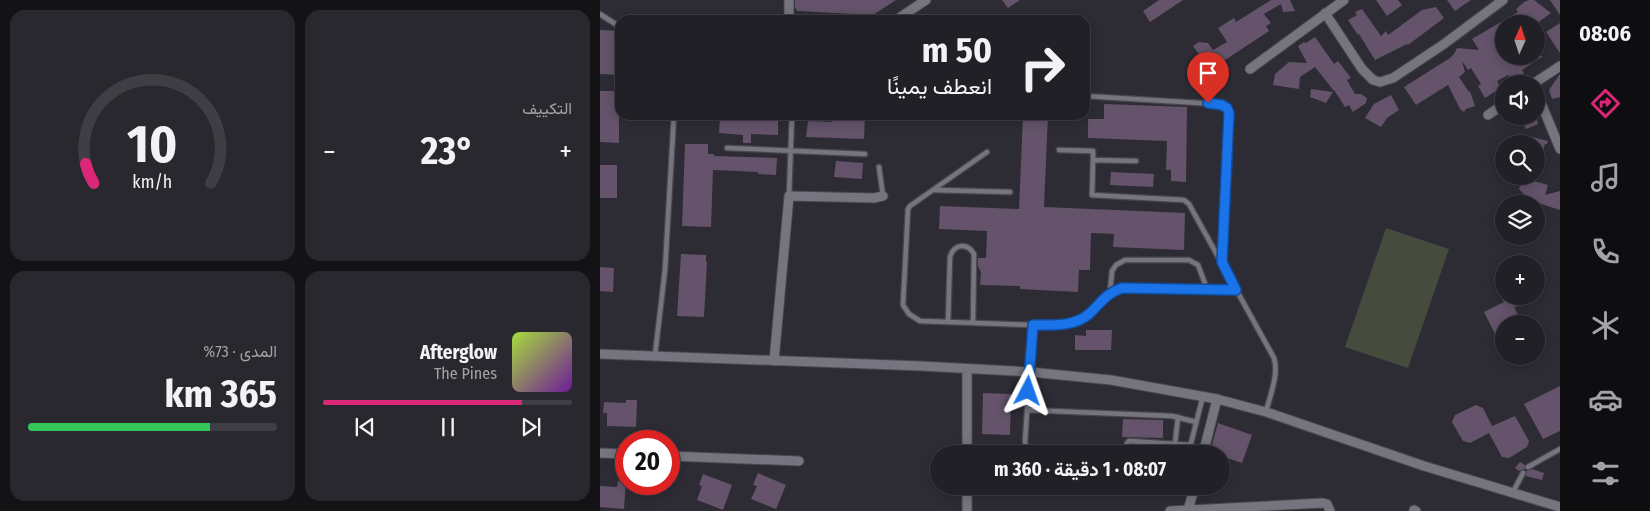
<!DOCTYPE html>
<html lang="ar">
<head>
<meta charset="utf-8">
<style>
	:root { --surface:#222027; --page:#2a282f; --text:#f1f3f6; --muted:#a2a3a7; --line:#3f3e44; --accent:#db2777 }
	body { margin:0; font-family:"Fira Sans Condensed",Vazirmatn,sans-serif; background:var(--page); color:var(--text); direction:rtl; height:100vh; display:flex; flex-direction:column; font-size:19px; white-space:nowrap }
	* { box-sizing:border-box; margin:0 }
	p { font-size:16px; color:var(--muted) }
	.icon { flex:none; width:28px; height:28px; fill:none; stroke:currentColor; stroke-width:2; stroke-linecap:round; stroke-linejoin:round }
	.map { position:relative; flex:1; overflow:hidden; direction:ltr }
	.panel { display:flex; flex-direction:column; gap:10px; padding:10px; background:#131215; width:600px }
	.panel>* { flex:none }
	.banner { position:absolute; left:15px; top:15px; width:475px; height:105px; border-radius:15px; box-shadow:0 2px 12px #0003,0 0 0 1px var(--line); direction:rtl; background:#222027; color:var(--text); overflow:hidden }
	.needle { width:32px; rotate:3deg }
	.tools { position:absolute; left:895px; top:15px; display:grid; gap:10px }
	.tools a { display:grid; place-items:center; width:50px; height:50px; border-radius:50%; background:var(--surface); box-shadow:0 2px 12px #0003,0 0 0 1px var(--line); font-size:25px }
	.speed { position:absolute; left:15px; top:430px; display:flex; gap:10px; font-size:25px; font-weight:700; text-align:center }
	.speed>* { display:grid; place-content:center; width:65px; height:65px; border-radius:50%; background:var(--surface); box-shadow:0 2px 12px #0003,0 0 0 1px var(--line); line-height:1 }
	.speed .limit { border:8px solid #d22; background:#fff; color:#111 }
	.pin { position:absolute; display:grid; place-items:center; width:42px; height:42px; color:#fff; margin:-51px -21px; border-radius:50% 50% 50% 0; rotate:-45deg; box-shadow:0 0 5px #0007 }
	.pin .icon { rotate:45deg }
	.me { position:absolute; width:55px; margin:-28px; rotate:4deg; stroke-linejoin:round; filter:drop-shadow(0 0 4px #0008) }
	.turn { display:flex; align-items:center; gap:18px; height:105px; padding:0 15px; font-size:22px }
	.turn .icon { width:65px; height:65px; stroke-width:2.5 }
	.turn b { display:block; font-size:35px; line-height:42px }
	.big { font-size:38px; font-weight:700; line-height:1.1 }
	.panel .tile { flex:1; display:flex; flex-direction:column; justify-content:center; gap:8px; min-width:0; padding:0 18px; border-radius:15px; background:var(--page) }
	.panel .dial { align-items:center; gap:0 }
	.dial svg { height:130px; overflow:visible; fill:none; stroke:var(--line); stroke-width:7; stroke-linecap:round; text-anchor:middle }
	.dial text { fill:var(--text); stroke:none }
	.song { display:flex; align-items:center; gap:15px }
	.cover { width:60px; height:60px; border-radius:8px; background:linear-gradient(135deg,hsl(80 70% 55%),hsl(280 70% 35%)) }
	.played { height:5px; border-radius:2px; background:linear-gradient(90deg,var(--accent) 80%,var(--line) 80%) }
	.keys { display:flex; justify-content:space-around; direction:ltr }
	.heat { display:flex; justify-content:space-between; align-items:center; font-size:28px; direction:ltr }
	.charge { height:8px; border-radius:4px; background:linear-gradient(90deg,#34c759 73%,var(--line) 0) }
	.panel .tiles { flex:1; display:grid; gap:10px; grid-template-columns:repeat(2,1fr) }
	.trip { position:absolute; left:330px; top:445px; width:300px; height:50px; border-radius:25px; background:var(--surface); box-shadow:0 2px 12px #0003,0 0 0 1px var(--line); font-weight:700; line-height:50px; text-align:center; direction:rtl }
	main { display:flex; flex:1; min-height:0 }
	.tab-bar { display:flex; flex-direction:column; width:90px; justify-content:space-around; align-items:center; background:#0e0d10; color:var(--muted) }
	.tab-bar .icon { width:35px; height:35px }
	.tab-bar .on { color:var(--accent) }
	.tab-bar b { font-size:22px; color:var(--text) }
	.map>svg:first-child { display:block }
</style>
</head>
<body>
<main>
<nav class="tab-bar">
<b>08:06</b>
<svg class="icon on" aria-label="directions" viewBox="0 0 24 24"><path d="M12 3l9 9-9 9-9-9zM9 14v-3h6M13 9l2 2-2 2"/></svg>
<svg class="icon" aria-label="music" viewBox="0 0 24 24"><path d="M9 18V5l10-2v13"/><circle cx="6" cy="18" r="3"/><circle cx="16" cy="16" r="3"/></svg>
<svg class="icon" aria-label="phone" viewBox="0 0 24 24"><path d="M5 4h4l2 5-3 2q2 4 5 5l2-3 5 2v4C11 20 4 13 5 4z"/></svg>
<svg class="icon" aria-label="climate" viewBox="0 0 24 24"><path d="M12 3v18M4 7l16 10M4 17L20 7"/></svg>
<svg class="icon" aria-label="car" viewBox="0 0 24 24"><path d="M5 17H2v-5l4-1 3-4h7l3 4 3 1v5h-3M9 17h6M6 11h13"/><circle cx="7" cy="17" r="2"/><circle cx="17" cy="17" r="2"/></svg>
<svg class="icon" aria-label="filters" viewBox="0 0 24 24"><path d="M4 7h16M4 17h16"/><circle cx="9" cy="7" r="2"/><circle cx="15" cy="17" r="2"/></svg>
</nav>
<div class="map">
<svg width="960" height="511" viewBox="0 0 960 511">
	<rect width="100%" height="100%" fill="#2d2b34"/>
	<!-- green -->
	<path fill="#454c3d" d="M786 228 849 249 808 368 745 347Z"/>
	<!-- building -->
	<path fill="#64536a" d="M195 0H296L273 15 197 11 195 7Z
		M402 0H420L408 8Z
		M559 0H583L550 22 543 11Z
		M671 0H690L695 11 683 12 681 4 664 14 671 23 666 26 669 31 610 70 593 46 599 42 608 43 613 50 627 42 618 28 634 18 636 22Z
		M776 0H798L802 5 787 16Z
		M847 0H871L855 11Z
		M929 0H934L951 13 936 24H904V56H943L922 70 924 73 913 80 908 75 897 81 901 88 885 98 878 86 881 84 871 68 868 70 862 61 865 72 859 77 869 92 870 91 875 106 866 109 864 112 860 109 848 85 816 105 804 87 850 58 854 54 857 48 879 50 872 39 918 12 916 9 924 2Z
		M950 0H960V15Z
		M836 7 844 18 808 45 807 44 775 60 759 34 758 35 748 20 757 15 755 12 762 9 781 36 786 31 788 35 822 10Z
		M960 23V53L946 32Z
		M0 30 20 31V75L0 74Z
		M715 37 734 64 738 61 751 78 747 80 755 94H761L767 98 766 103 753 112 749 105 745 107 734 90V91L715 67 700 77 699 89 673 85 675 74 689 62 707 63 698 46 704 42 706 43Z
		M960 74V97L952 99 949 90Z
		M711 89 733 92 726 103 710 97Z
		M0 91H19V143L0 142Z
		M791 95 799 110 787 118 781 127 765 118 774 104Z
		M504 104 587 107 586 182 571 181V170H566L567 141 488 138V119H504Z
		M232 115H265L264 139 206 137 208 121 232 122Z
		M423 115H448L444 207 585 213 584 250 513 247 514 234 491 233 490 270H479L478 292 420 289V286L380 285 381 272 378 266V258H386L387 231 339 229 340 206 419 209Z
		M120 116 178 120V135L151 134V143H143V135L119 133Z
		M919 116H936L938 124 926 129Z
		M928 136 948 141 947 144H945L939 166H936V144H926Z
		M85 144H108V154H114V156L177 158 176 175 158 174V172L113 170 111 227 82 226Z
		M236 161 263 163 262 179 234 177Z
		M0 165H17V198H0Z
		M511 172 554 174 553 187 510 185Z
		M923 178 948 185 945 195 960 191V210L929 200 919 189Z
		M81 254 106 255V262H107L104 317 77 316Z
		M0 267 14 268 13 292 0 291Z
		M908 296H914L919 306 914 307 922 324H904V337L898 340 884 312 904 302 902 299Z
		M486 330H512L511 350H475V335L486 336Z
		M960 386V431L943 439 924 404Z
		M383 393 411 394 410 435 382 434Z
		M26 400H37L36 427 7 426V413H3L4 402 26 403Z
		M876 405 883 408 892 426 915 416 929 441 927 447 909 458 902 457 889 433 870 443 863 441 852 422 855 415Z
		M523 419 563 420V438L522 437Z
		M618 423 652 435 642 463 621 456V454L610 452Z
		M920 462 925 465V469L919 471 915 468Z
		M932 469 944 473 942 480 926 476V471Z
		M158 473 186 485 176 509 151 499 157 486 153 485Z
		M103 474 132 485 123 510 97 500 102 486 99 485Z
		M18 481 26 482 24 509 0 507V486L17 487Z"/>
	<g fill="none" stroke-linecap="round" stroke-linejoin="round">
		<!-- lane casing -->
		<g stroke="#49474f" stroke-width="7">
			<path id="lane" d="M0 14 20 27
				M485 96 616 104 627 108 629 118 622 261
				M127 148 265 154
				M459 150 493 151V160
				M387 152 310 206 308 209 303 305 309 314 320 321 433 325
				M536 161 493 160 492 195 584 200 589 204 674 358C679 375 670 395 666 412
				M279 167 283 196
				M334 190 410 192
				M189 196 192 115
				M510 292 512 271 516 265 525 260H589L598 265 607 289
				M348 322 350 257C354 244 367 242 374 254L373 322
				M55 355 65 270 74 115
				M427 410 572 416 596 422
				M575 444 578 417
				M515 454 433 450 426 448 425 441 433 325C452 325 474 327 489 314 502 302 505 294 522 288L636 289
				M527 454V443L529 441 591 445
				M587 454 590 447 603 396
				M928 467 960 449
				M913 492 923 473"/>
		</g>
		<!-- street casing -->
		<g stroke="#49474f" stroke-width="11">
			<path id="street" d="M189 0V20
				M725 13 762 69 773 80 780 82 793 78 844 44 903 0
				M296 20 326 0
				M650 69 744 0
				M933 84 960 66
				M936 91 960 149
				M888 115 904 104
				M0 354 321 366 430 372 511 380 617 399 666 412 824 466 960 507
				M174 361 189 196 274 198 283 196
				M367 369V454
				M0 453 26 454
				M603 454 617 399
				M69 456 199 461
				M367 486V511
				M588 510 595 486
				M814 510 816 511
				M570 511 723 503 727 504 730 511"/>
		</g>
		<!-- lane -->
		<use href="#lane" stroke="#76747f" stroke-width="4.5"/>
		<!-- street -->
		<use href="#street" stroke="#76747f" stroke-width="9"/>
	</g>
	<g fill="none" stroke-linecap="round" stroke-linejoin="round">
		<!-- route casing -->
		<g stroke="#114b97" stroke-width="12">
			<path id="route" d="M428 391 433 325C452 325 474 327 489 314 502 302 505 294 522 288L636 290 622 262 629 113 627 108 622 105 608 103"/>
		</g>
		<!-- route -->
		<use href="#route" stroke="#1a73e8" stroke-width="9"/>
	</g>
</svg>
<div class="tools">
<a><svg class="needle" viewBox="-14 -14 28 28"><path d="M0-13l5 13h-10z" fill="#e53935"/><path d="M0 13l5-13h-10z" fill="#a2a3a7"/></svg></a>
<a><svg class="icon" aria-label="sound" viewBox="0 0 24 24"><path d="M4 9h4l5-4v14l-5-4H4zM17 9q2 3 0 6"/></svg></a>
<a><svg class="icon" aria-label="search" viewBox="0 0 24 24"><circle cx="10" cy="10" r="6"/><path d="M15 15l6 6"/></svg></a>
<a><svg class="icon" aria-label="layers" viewBox="0 0 24 24"><path d="M12 4l9 5-9 5-9-5zM3 14l9 5 9-5"/></svg></a>
<a>+</a>
<a>−</a>
</div>
<div class="speed"><div class="limit">20</div></div>
<div class="pin" style="left:608px;top:103px;background:#d93025"><svg class="icon" aria-label="arrive" viewBox="0 0 24 24"><path d="M6 21V4h12l-3 4 3 4H6"/></svg></div>
<svg class="me" style="left:428px;top:391px" viewBox="-20 -20 40 40"><path d="M0-17L14 15 0 8-14 15z" fill="#1a73e8" stroke="#fff" stroke-width="4"/></svg>
<div class="trip">08:07 · 1 دقيقة · 360 m</div>
<div class="banner">
<div class="turn"><svg class="icon" aria-label="right" viewBox="0 0 24 24"><path d="M7 20v-9h11M14 6l5 5-5 5"/></svg><div><b>50 m</b>انعطف يمينًا</div></div>
</div>
</div>
<section class="panel">
<div class="tiles">
<div class="tile"><p>التكييف</p>
<div class="heat"><a>−</a><b class="big">23°</b><a>+</a></div>
</div>
<div class="tile dial"><svg viewBox="0 0 100 80">
<path d="M14 69A42 42 0 1 1 86 69"/>
<path d="M14 69A42 42 0 0 1 9 57" stroke="#db2777"/>
<text x="50" y="56" font-size="32" font-weight="700">10</text>
<text x="50" y="72" font-size="11">km/h</text>
</svg></div>
<div class="tile">
<div class="song"><i class="cover"></i><div><b>Afterglow</b><p>The Pines</p></div></div>
<div class="played"></div>
<div class="keys"><svg class="icon" aria-label="previous" viewBox="0 0 24 24"><path d="M18 5L8 12l10 7zM5 5v14"/></svg><svg class="icon" aria-label="pause" viewBox="0 0 24 24"><path d="M8 5v14M16 5v14"/></svg><svg class="icon" aria-label="next" viewBox="0 0 24 24"><path d="M6 5l10 7-10 7zM19 5v14"/></svg></div>
</div>
<div class="tile"><p>المدى · 73%</p><b class="big">365 km</b><div class="charge"></div></div>
</div>
</section>
</main>
</body>
</html>
